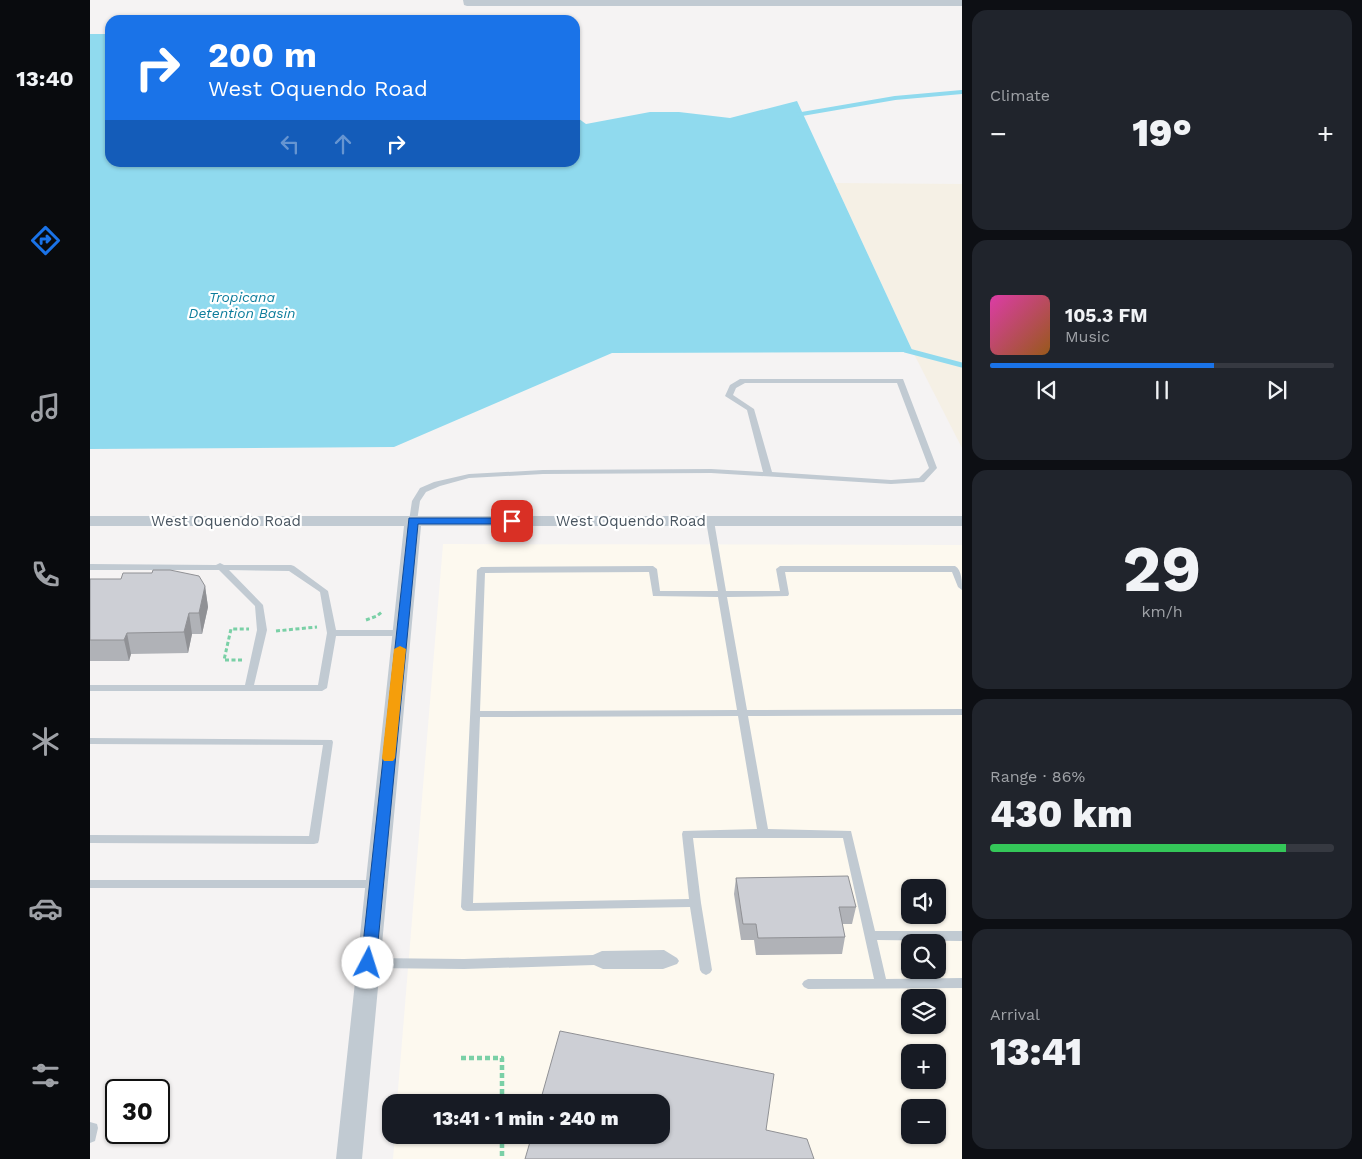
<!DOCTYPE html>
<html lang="en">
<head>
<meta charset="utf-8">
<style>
	:root { --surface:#171b24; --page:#20242c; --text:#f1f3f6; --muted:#9ea1a6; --line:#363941; --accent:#1a73e8 }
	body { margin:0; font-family:"Work Sans",sans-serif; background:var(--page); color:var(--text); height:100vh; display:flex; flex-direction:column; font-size:19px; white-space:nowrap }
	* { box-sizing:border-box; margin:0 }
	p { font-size:16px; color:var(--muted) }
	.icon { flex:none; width:28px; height:28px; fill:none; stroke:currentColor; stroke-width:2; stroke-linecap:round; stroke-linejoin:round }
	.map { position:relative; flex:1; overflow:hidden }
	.side { display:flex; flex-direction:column; gap:10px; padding:10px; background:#0d0f14; width:400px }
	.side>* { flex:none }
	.top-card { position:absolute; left:15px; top:15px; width:475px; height:152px; border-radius:15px; box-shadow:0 1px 4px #0004; background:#1a73e8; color:#fff; overflow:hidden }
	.fabs { position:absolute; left:811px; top:879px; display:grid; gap:10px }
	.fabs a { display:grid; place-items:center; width:45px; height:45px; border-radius:10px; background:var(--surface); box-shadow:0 1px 4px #0004; font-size:25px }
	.speed { position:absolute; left:15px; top:1079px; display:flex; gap:10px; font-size:25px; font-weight:700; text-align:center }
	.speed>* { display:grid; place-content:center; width:65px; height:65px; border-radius:50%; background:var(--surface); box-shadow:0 1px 4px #0004; line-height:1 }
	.speed .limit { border:2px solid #111; border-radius:8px; background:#fff; color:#111 }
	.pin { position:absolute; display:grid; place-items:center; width:42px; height:42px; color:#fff; margin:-21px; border-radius:10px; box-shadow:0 2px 8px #0006 }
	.me { position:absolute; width:55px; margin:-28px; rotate:5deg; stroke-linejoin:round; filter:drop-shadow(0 0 4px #0008) }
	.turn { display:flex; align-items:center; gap:18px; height:105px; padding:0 20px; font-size:22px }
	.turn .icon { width:65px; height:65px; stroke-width:2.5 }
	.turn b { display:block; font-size:35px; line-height:42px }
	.lanes { display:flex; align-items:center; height:48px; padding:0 20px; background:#0003; justify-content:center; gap:25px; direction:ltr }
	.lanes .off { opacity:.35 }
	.big { font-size:38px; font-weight:800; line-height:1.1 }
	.side .widget { flex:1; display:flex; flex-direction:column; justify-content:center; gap:8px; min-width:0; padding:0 18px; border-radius:15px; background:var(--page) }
	.side .dial { align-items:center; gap:0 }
	.dial b { font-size:65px; line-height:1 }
	.song { display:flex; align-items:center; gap:15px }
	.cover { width:60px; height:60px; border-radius:8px; background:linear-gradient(135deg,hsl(320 70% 55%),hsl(30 70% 35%)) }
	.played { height:5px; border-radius:2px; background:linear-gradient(90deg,var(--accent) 65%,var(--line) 65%) }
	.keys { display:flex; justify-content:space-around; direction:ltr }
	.heat { display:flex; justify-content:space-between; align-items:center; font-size:28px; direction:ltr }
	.charge { height:8px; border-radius:4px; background:linear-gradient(90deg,#34c759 86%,var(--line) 0) }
	.trip { position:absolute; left:292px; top:1094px; width:288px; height:50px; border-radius:15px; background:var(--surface); box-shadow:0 1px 4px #0004; font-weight:800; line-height:50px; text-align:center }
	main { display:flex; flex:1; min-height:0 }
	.tabs { display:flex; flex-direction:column; width:90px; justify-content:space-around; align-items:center; background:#090b0e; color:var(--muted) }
	.tabs .icon { width:35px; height:35px }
	.tabs .selected { color:var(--accent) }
	.tabs b { font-size:22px; color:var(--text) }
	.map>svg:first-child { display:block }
</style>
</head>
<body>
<main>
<nav class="tabs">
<b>13:40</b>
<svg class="icon selected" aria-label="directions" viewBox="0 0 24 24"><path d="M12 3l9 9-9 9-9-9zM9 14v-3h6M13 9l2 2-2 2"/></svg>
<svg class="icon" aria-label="music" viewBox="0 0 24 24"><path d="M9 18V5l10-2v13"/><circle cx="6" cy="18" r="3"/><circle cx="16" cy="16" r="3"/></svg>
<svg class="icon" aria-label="phone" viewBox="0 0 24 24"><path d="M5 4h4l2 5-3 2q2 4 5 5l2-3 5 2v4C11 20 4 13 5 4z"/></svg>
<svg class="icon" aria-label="climate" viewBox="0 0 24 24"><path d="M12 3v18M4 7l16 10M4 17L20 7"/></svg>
<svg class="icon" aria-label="car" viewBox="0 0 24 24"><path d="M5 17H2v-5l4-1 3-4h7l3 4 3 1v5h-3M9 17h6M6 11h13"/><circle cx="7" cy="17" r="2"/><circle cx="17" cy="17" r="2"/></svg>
<svg class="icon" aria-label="filters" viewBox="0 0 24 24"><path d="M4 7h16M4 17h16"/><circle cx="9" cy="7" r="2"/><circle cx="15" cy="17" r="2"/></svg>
</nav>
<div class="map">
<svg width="872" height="1159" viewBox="0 0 872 1159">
	<rect width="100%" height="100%" fill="#f5f3f3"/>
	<!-- commercial -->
	<path fill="#fdf9ef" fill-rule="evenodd" d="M353 544 872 545V1159H303L305 1135H571V1102H307ZM820 888H848V915H820ZM820 942H848V970H820ZM820 998H848V1025H820ZM820 1052H848V1080H820ZM820 1108H848V1135H820Z"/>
	<!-- sand -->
	<path fill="#f5f0e5" d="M745 183 872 184V448L823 352Z"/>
	<!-- water -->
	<path fill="#90daee" d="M0 34H20V162H485V116L496 124 560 112H589L640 118 707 101 823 352 522 353 304 447 0 449Z"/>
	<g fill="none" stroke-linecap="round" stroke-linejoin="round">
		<!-- stream-far1 -->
		<path stroke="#90daee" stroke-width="4" d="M706 115 805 98 872 92"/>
		<!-- stream -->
		<path stroke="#90daee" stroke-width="5" d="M815 350 872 365"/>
		<!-- path-far1 -->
		<path stroke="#7ad0a6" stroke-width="3" stroke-dasharray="4 2.5" stroke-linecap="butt" d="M276 620 287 616 293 611
			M186 631 227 627
			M152 660H134L141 629H159"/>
		<!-- path -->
		<path stroke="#7ad0a6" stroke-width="4.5" stroke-dasharray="5 3" stroke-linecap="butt" d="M371 1058H412V1102
			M412 1135V1159"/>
		<!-- service -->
		<path fill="#c1cad2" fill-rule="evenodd" d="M650 379H813L847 468 834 482 801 484 621 473 453 474 379 478 350 486 336 492 330 501 327 521 323 523 319 521 322 501 330 488 344 482 379 474 453 470 621 469 673 472 657 410 635 396 640 385ZM655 383H807L839 468 829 478 801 480 682 472 664 409 643 395 646 388Z
			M617 519H623L624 521 636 591H690L686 569 690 566H865C872 570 872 582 872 590L868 587 862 572H695L699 594 698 596 637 597 657 710 872 709V715L658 716 678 829 761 831 785 931H872V941L787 940 796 979 872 978V988L718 989 714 987 712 984 714 981 718 979H784L753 838H603L611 903 622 970 620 973 616 975 612 973 610 970 600 907 377 911 373 910 371 907 387 570 391 567 563 566 567 569 570 591H628L616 521ZM559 572 563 596 628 597 647 710 390 711 395 573ZM648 716 667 829 593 831 592 834 599 899 383 903 390 717Z
			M130 563 134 565H201L204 566 238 591 246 630H311L316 633 311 636H246L237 688 232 691H0V685H155L167 630 165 606 129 570H0V564L126 565ZM139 570 199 571 230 592 237 633 228 685H164L177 630 173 605Z
			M0 738 242 740 243 742 229 840 228 843 224 844 0 843V835L219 836 233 745 0 744Z
			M0 880H286L290 881 292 884 290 887 286 888H0Z
			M574 950 587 958 589 961 587 964 573 969H513L504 965 374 969 280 968 276 966 274 963 276 960 280 958 374 959 503 955 512 951Z
			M0 1122 7 1124 8 1128 5 1141 0 1143Z"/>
		<!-- minor -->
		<path fill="#c1cad2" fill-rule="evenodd" d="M373 0H872V6H377L374 5Z
			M0 516H872V526H331L272 1159H246L314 526H0Z"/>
	</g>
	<!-- wall -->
	<path fill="#b0b2b7" d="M62 573 115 586 118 607 112 634H102L98 653 41 654 39 661H0V579H31Z
		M646 878 766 907 762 924H752L755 937 752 954 666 955 664 940H651L644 894Z"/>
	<!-- shaded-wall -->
	<path fill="#909195" d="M115 586 118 607 112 634 109 613Z
		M99 613 102 634 98 653 94 632Z
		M37 633 41 654 39 661 34 640Z"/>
	<!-- building -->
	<path fill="#cdcfd5" stroke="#909195" d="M63 570H80L109 576 115 586 109 613H99L94 632 37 633 34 640H0V579H31L33 573H62Z
		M758 876 766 907H749L755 937 668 938 666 924H653L646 878Z
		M470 1031 684 1074 676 1130 717 1139 724 1159H435L442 1135H571V1102H450Z"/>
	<!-- route -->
	<path fill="#1a73e8" stroke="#114b97" d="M319 518H422L427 521 422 524H328L286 963 284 968 278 969 273 968 271 963Z"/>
	<!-- slow -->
	<path fill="#f59e0b" d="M310 646 316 649 305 758 303 761H294L292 758 304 649Z"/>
	<g text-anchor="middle" stroke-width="4.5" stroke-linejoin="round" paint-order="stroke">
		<!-- far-water labels -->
		<g font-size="14" font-style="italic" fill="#0c7c9b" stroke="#fff">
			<text x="152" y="302">Tropicana<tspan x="152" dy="16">Detention Basin</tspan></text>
		</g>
		<!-- street labels -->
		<g font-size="15" fill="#4a5661" stroke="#fff">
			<text x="136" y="526">West Oquendo Road</text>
			<text x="541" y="526">West Oquendo Road</text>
		</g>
	</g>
</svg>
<div class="fabs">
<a><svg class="icon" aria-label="sound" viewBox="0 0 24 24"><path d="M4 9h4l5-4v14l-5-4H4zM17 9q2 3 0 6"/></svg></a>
<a><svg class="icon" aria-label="search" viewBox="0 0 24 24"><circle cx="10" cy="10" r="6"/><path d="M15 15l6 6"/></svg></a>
<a><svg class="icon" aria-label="layers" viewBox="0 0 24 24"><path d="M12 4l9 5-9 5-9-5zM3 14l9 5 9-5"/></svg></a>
<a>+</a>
<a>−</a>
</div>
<div class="speed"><div class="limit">30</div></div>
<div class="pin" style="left:422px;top:521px;background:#d93025"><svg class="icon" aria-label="arrive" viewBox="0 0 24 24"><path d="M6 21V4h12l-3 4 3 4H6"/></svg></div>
<svg class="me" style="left:278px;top:963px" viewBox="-20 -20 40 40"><circle r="19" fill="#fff"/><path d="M0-13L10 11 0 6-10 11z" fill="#1a73e8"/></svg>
<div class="trip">13:41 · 1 min · 240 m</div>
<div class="top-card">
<div class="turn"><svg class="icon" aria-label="right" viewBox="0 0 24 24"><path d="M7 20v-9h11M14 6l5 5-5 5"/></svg><div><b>200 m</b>West Oquendo Road</div></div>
<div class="lanes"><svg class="icon off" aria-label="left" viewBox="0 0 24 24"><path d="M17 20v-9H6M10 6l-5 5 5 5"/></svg><svg class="icon off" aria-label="ahead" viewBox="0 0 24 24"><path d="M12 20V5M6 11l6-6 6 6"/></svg><svg class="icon" aria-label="right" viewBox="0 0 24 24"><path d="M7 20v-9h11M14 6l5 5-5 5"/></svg></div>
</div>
</div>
<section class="side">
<div class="widget"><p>Climate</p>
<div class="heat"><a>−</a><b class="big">19°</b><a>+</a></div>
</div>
<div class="widget">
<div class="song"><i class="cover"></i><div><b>105.3 FM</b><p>Music</p></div></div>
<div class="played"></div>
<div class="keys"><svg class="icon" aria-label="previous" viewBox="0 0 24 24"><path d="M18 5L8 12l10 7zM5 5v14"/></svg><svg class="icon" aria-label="pause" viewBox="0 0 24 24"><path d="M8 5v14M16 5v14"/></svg><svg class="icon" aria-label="next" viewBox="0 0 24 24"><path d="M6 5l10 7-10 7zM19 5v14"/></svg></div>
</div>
<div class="widget dial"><b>29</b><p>km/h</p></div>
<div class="widget"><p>Range · 86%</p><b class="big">430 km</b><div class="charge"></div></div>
<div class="widget"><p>Arrival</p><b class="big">13:41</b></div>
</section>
</main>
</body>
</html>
